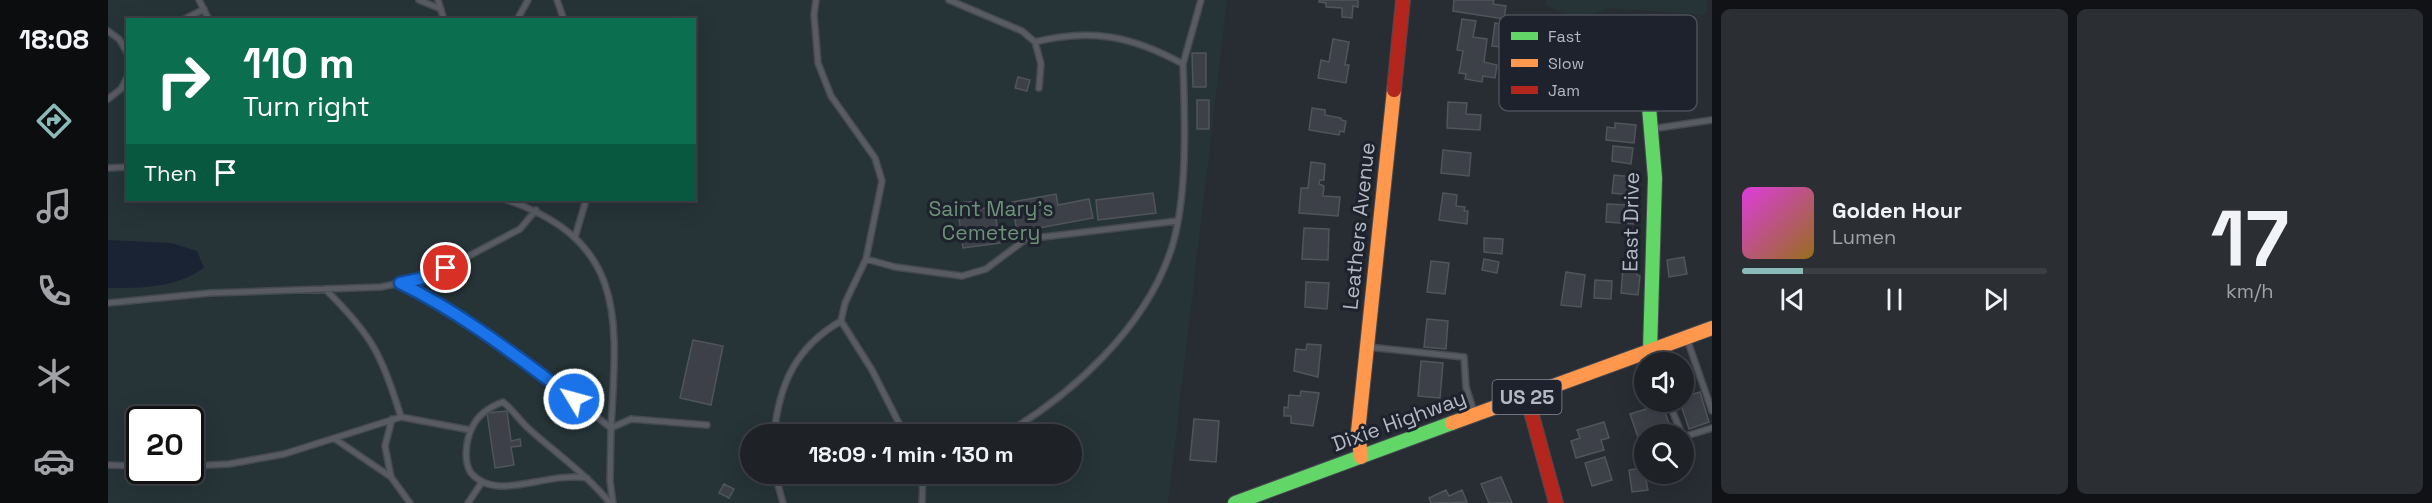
<!DOCTYPE html>
<html lang="en">
<head>
<meta charset="utf-8">
<style>
	:root { --surface:#1e2126; --page:#2b2e32; --text:#f1f3f6; --muted:#a1a3a7; --line:#3c3e43; --accent:#8bbbb9 }
	body { margin:0; font-family:"Space Grotesk",sans-serif; background:var(--page); color:var(--text); height:100vh; display:flex; flex-direction:column; font-size:22px; white-space:nowrap }
	* { box-sizing:border-box; margin:0 }
	p { font-size:20px; color:var(--muted) }
	.icon { flex:none; width:33px; height:33px; fill:none; stroke:currentColor; stroke-width:2; stroke-linecap:round; stroke-linejoin:round }
	.map { position:relative; flex:1; overflow:hidden }
	.drawer { display:flex; flex-direction:column; gap:9px; padding:9px; background:#101215; width:720px }
	.drawer>* { flex:none }
	.guide { position:absolute; left:18px; top:18px; width:570px; height:183px; border-radius:0px; box-shadow:0 6px 24px #0002,0 0 0 2px var(--line); background:#0b6e4f; color:#fff; overflow:hidden }
	.fabs { position:absolute; left:1526px; top:352px; display:grid; gap:12px }
	.fabs a { display:grid; place-items:center; width:60px; height:60px; border-radius:50%; background:var(--surface); box-shadow:0 6px 24px #0002,0 0 0 2px var(--line); font-size:30px }
	.speed { position:absolute; left:18px; top:406px; display:flex; gap:12px; font-size:30px; font-weight:700; text-align:center }
	.speed>* { display:grid; place-content:center; width:78px; height:78px; border-radius:50%; background:var(--surface); box-shadow:0 6px 24px #0002,0 0 0 2px var(--line); line-height:1 }
	.speed .limit { border:3px solid #111; border-radius:9px; background:#fff; color:#111 }
	.pin { position:absolute; display:grid; place-items:center; width:51px; height:51px; color:#fff; margin:-26px; border:3px solid #fff; border-radius:50%; box-shadow:0 2px 6px #0007 }
	.me { position:absolute; width:66px; margin:-33px; rotate:307deg; stroke-linejoin:round; filter:drop-shadow(0 0 4px #0008) }
	.turn { display:flex; align-items:center; gap:21px; height:126px; padding:0 18px; font-size:27px }
	.turn .icon { width:78px; height:78px; stroke-width:2.5 }
	.turn b { display:block; font-size:42px; line-height:51px }
	.then { display:flex; align-items:center; height:57px; padding:0 18px; background:#0003; gap:12px; font-size:22px }
	.drawer .tile { flex:1; display:flex; flex-direction:column; justify-content:center; gap:9px; min-width:0; padding:0 21px; border-radius:9px; background:var(--page) }
	.drawer .dial { align-items:center; gap:0 }
	.dial b { font-size:78px; line-height:1 }
	.song { display:flex; align-items:center; gap:18px }
	.cover { width:72px; height:72px; border-radius:9px; background:linear-gradient(135deg,hsl(300 70% 55%),hsl(40 70% 35%)) }
	.played { height:6px; border-radius:3px; background:linear-gradient(90deg,var(--accent) 20%,var(--line) 20%) }
	.keys { display:flex; justify-content:space-around; direction:ltr }
	.drawer .tiles { flex:1; display:grid; gap:9px; grid-template-columns:repeat(2,1fr) }
	.trip { position:absolute; left:632px; top:424px; width:342px; height:60px; border-radius:30px; background:var(--surface); box-shadow:0 6px 24px #0002,0 0 0 2px var(--line); font-weight:800; line-height:60px; text-align:center }
	main { display:flex; flex:1; min-height:0 }
	.tabs { display:flex; flex-direction:column; width:108px; justify-content:space-around; align-items:center; background:#0c0d0f; color:var(--muted) }
	.tabs .icon { width:42px; height:42px }
	.tabs .current { color:var(--accent) }
	.tabs b { font-size:27px; color:var(--text) }
	.map>svg:first-child { display:block }
</style>
</head>
<body>
<main>
<nav class="tabs">
<b>18:08</b>
<svg class="icon current" aria-label="directions" viewBox="0 0 24 24"><path d="M12 3l9 9-9 9-9-9zM9 14v-3h6M13 9l2 2-2 2"/></svg>
<svg class="icon" aria-label="music" viewBox="0 0 24 24"><path d="M9 18V5l10-2v13"/><circle cx="6" cy="18" r="3"/><circle cx="16" cy="16" r="3"/></svg>
<svg class="icon" aria-label="phone" viewBox="0 0 24 24"><path d="M5 4h4l2 5-3 2q2 4 5 5l2-3 5 2v4C11 20 4 13 5 4z"/></svg>
<svg class="icon" aria-label="climate" viewBox="0 0 24 24"><path d="M12 3v18M4 7l16 10M4 17L20 7"/></svg>
<svg class="icon" aria-label="car" viewBox="0 0 24 24"><path d="M5 17H2v-5l4-1 3-4h7l3 4 3 1v5h-3M9 17h6M6 11h13"/><circle cx="7" cy="17" r="2"/><circle cx="17" cy="17" r="2"/></svg>
</nav>
<div class="map">
<svg width="1604" height="503" viewBox="0 0 1604 503">
	<rect width="100%" height="100%" fill="#282c33"/>
	<!-- green -->
	<path fill="#263437" fill-rule="evenodd" d="M0 0H1119L1060 503H0ZM20 20H586V200H20ZM32 420H82V471H32ZM642 435H963V474H642Z
		M1437 0H1600L1598 15 1502 8 1469 20 1438 5Z"/>
	<!-- water -->
	<path fill="#1a2333" d="M0 240 63 243 89 251 96 268C67 288 35 288 0 288Z"/>
	<!-- building -->
	<path fill="#3d4048" stroke="#50545b" stroke-width="1.5" d="M1211 0H1250V7L1245 6 1244 18 1234 17V8L1218 7V3L1211 2Z
		M1346 0H1386L1385 4 1398 6 1396 19 1345 11Z
		M1354 19 1368 21 1365 37 1379 39 1376 62 1389 65 1387 78 1375 76 1374 82 1357 79 1358 74 1351 73 1355 51 1349 50Z
		M1387 23 1403 26 1401 40 1395 39 1394 47 1384 46Z
		M1225 39 1241 42 1237 65H1241L1238 83 1210 78 1213 60 1221 62Z
		M1084 53H1098V87H1085Z
		M910 77 922 80 919 91 907 88Z
		M1089 100H1101V129H1089Z
		M1340 102 1359 103 1358 114 1373 115 1372 130 1339 128Z
		M1204 108 1217 110V115L1233 118V120L1238 121 1236 132 1232 131 1231 135 1201 130Z
		M1507 123 1528 125 1526 143 1498 140 1499 127 1507 128Z
		M1505 146 1525 148 1523 164 1504 161Z
		M1335 150 1363 153 1361 176 1333 173Z
		M1203 162 1217 164 1216 180H1212L1211 184 1216 186 1215 196 1232 197 1230 216 1191 213 1193 188H1200Z
		M1506 175 1525 177 1523 195 1504 193Z
		M1045 193 1048 213 990 220 988 200Z
		M1335 193 1349 195 1348 206 1357 207 1356 211H1360L1359 224 1331 220Z
		M948 194 950 205 981 199 985 218 909 232 904 202Z
		M869 201 870 209 886 207 892 243 855 248 849 203Z
		M1499 204 1522 205V209H1527L1526 224 1498 222Z
		M1196 228 1221 229 1220 260 1194 259Z
		M1376 238 1395 239 1394 254 1376 252Z
		M1576 257 1579 274 1561 277 1559 260Z
		M1376 259 1391 262 1389 273 1374 270Z
		M1323 261 1341 263 1337 294 1319 292Z
		M1515 267 1529 268V275L1532 276 1530 295 1513 293Z
		M1458 272 1477 275 1473 307 1453 305Z
		M1487 280 1504 281 1503 299 1486 298Z
		M1198 282 1221 283 1219 309 1197 307Z
		M1319 319 1340 321 1338 349 1316 347Z
		M585 340 615 346 603 405 572 398Z
		M1199 344 1213 345 1210 377 1186 371 1188 349 1198 350Z
		M1313 361 1335 363 1332 398 1310 396Z
		M1193 391 1211 393 1205 426 1183 423V416H1176V407L1180 408 1181 395 1192 396Z
		M1592 392 1601 422 1581 429 1572 402H1575V397Z
		M1554 404 1563 429 1536 435V438L1531 440 1522 414Z
		M399 411 403 441 412 439 413 446 403 447 406 465 387 468 379 413Z
		M1086 419 1111 421 1108 462 1082 460Z
		M1496 422 1501 438 1493 440 1496 450 1468 458 1463 441 1472 438 1469 430Z
		M1497 457 1504 480 1484 486 1477 463Z
		M1533 468 1534 475H1537L1540 490 1524 492 1521 470Z
		M1393 477 1404 503H1381L1373 484Z
		M616 484 626 489 621 498 611 493Z
		M1338 490 1341 496 1354 490 1359 502 1323 503 1321 498Z"/>
	<g fill="none" stroke-linecap="round" stroke-linejoin="round">
		<!-- lane casing -->
		<g stroke="#464950" stroke-width="8">
			<path id="lane" d="M91 0 101 20
				M311 0 333 9
				M330 0 336 20
				M449 0 456 20
				M708 0 706 15 710 63 723 96 767 158 774 181 758 259 737 303 733 321 764 370 797 435
				M841 0 914 31 927 42C983 28 1024 36 1075 64 1077 119 1080 198 1063 250 1037 328 965 394 895 435
				M75 20 96 9
				M409 20 420 0
				M0 31 11 39 20 54
				M927 42 933 64 931 88
				M1075 64 1093 0
				M0 99 13 89 20 76
				M1543 129 1604 120
				M0 168 20 167
				M399 200C520 242 509 320 503 428L523 419 599 425
				M467 237 478 200
				M758 259 787 267 854 276 878 269 918 239 1069 221
				M293 283C369 319 437 377 503 428L502 481 505 503
				M217 289C264 335 274 355 293 417
				M0 303 102 293 273 287 311 279 338 268 412 229 428 210
				M1579 339 1604 411
				M1260 347 1356 357 1358 387 1366 412
				M1543 353 1547 363
				M1561 402 1574 435
				M666 435C671 384 688 347 733 321
				M1575 437 1604 428
				M227 439 283 477 302 503
				M0 465 32 466
				M82 466 121 464 176 454 293 417 362 430
				M667 474 675 503
				M283 477 277 446 284 419
				M479 478C437 471 389 503 363 473 355 461 358 440 364 428 370 414 381 407 395 402 405 410 412 421 421 429 449 454 478 474 502 503
				M360 503 372 485
				M814 503 815 474"/>
		</g>
		<!-- fast casing -->
		<g stroke="#464950" stroke-width="16">
			<path id="fast" d="M1540 95 1547 178 1542 351
				M1127 503 1344 423"/>
		</g>
		<!-- slow casing -->
		<g stroke="#464950" stroke-width="16">
			<path id="slow" d="M1344 423 1604 328
				M1253 457 1250 432 1286 90"/>
		</g>
		<!-- jam casing -->
		<g stroke="#464950" stroke-width="16">
			<path id="jam" d="M1286 90 1295 0
				M1419 397 1448 503"/>
		</g>
		<!-- lane -->
		<use href="#lane" stroke="#585b62" stroke-width="5"/>
		<!-- fast -->
		<use href="#fast" stroke="#63d668" stroke-width="14"/>
		<!-- slow -->
		<use href="#slow" stroke="#ff974d" stroke-width="14"/>
		<!-- jam -->
		<use href="#jam" stroke="#b3261e" stroke-width="14"/>
	</g>
	<g fill="none" stroke-linecap="round" stroke-linejoin="round">
		<!-- route casing -->
		<g stroke="#114b97" stroke-width="15">
			<path id="route" d="M338 268 311 279 292 283C354 313 411 358 466 399"/>
		</g>
		<!-- route -->
		<use href="#route" stroke="#1a73e8" stroke-width="10"/>
	</g>
	<g text-anchor="middle" stroke-width="6" stroke-linejoin="round" paint-order="stroke">
		<!-- shield labels -->
		<rect fill="#1d222d" stroke="#868b97" stroke-width="1.5" x="1384.5" y="380" width="69" height="34" rx="4.5"/>
		<g font-size="20" font-weight="bold" fill="#b3b8c4">
			<text x="1419" y="404">US 25</text>
		</g>
		<!-- park labels -->
		<g font-size="21" fill="#6d9277" stroke="#1d222d">
			<text x="883" y="216">Saint Mary’s<tspan x="883" dy="24">Cemetery</tspan></text>
		</g>
		<!-- street labels -->
		<g font-size="21" fill="#b3b8c4" stroke="#1d222d">
			<text transform="translate(1523 222) rotate(-89)" y="7">East Drive</text>
			<text transform="translate(1251 226) rotate(-84)" y="7">Leathers Avenue</text>
			<text transform="translate(1291 421) rotate(-20)" y="7">Dixie Highway</text>
		</g>
	</g>
	<!-- legend -->
	<rect x="1391" y="15" width="198" height="96" rx="9" fill="#1d222d" stroke="#4a4f5a" stroke-width="1.5"/>
	<rect x="1403" y="32" width="27" height="8" fill="#63d668"/>
	<rect x="1403" y="59" width="27" height="8" fill="#ff974d"/>
	<rect x="1403" y="86" width="27" height="8" fill="#b3261e"/>
	<g font-size="16" fill="#b3b8c4">
		<text x="1440" y="42">Fast</text>
		<text x="1440" y="69">Slow</text>
		<text x="1440" y="96">Jam</text>
	</g>
</svg>
<div class="fabs">
<a><svg class="icon" aria-label="sound" viewBox="0 0 24 24"><path d="M4 9h4l5-4v14l-5-4H4zM17 9q2 3 0 6"/></svg></a>
<a><svg class="icon" aria-label="search" viewBox="0 0 24 24"><circle cx="10" cy="10" r="6"/><path d="M15 15l6 6"/></svg></a>
</div>
<div class="speed"><div class="limit">20</div></div>
<div class="pin" style="left:338px;top:268px;background:#d93025"><svg class="icon" aria-label="arrive" viewBox="0 0 24 24"><path d="M6 21V4h12l-3 4 3 4H6"/></svg></div>
<svg class="me" style="left:466px;top:399px" viewBox="-20 -20 40 40"><circle r="17" fill="#1a73e8" stroke="#fff" stroke-width="3"/><path d="M0-11L8 9 0 5-8 9z" fill="#fff"/></svg>
<div class="trip">18:09 · 1 min · 130 m</div>
<div class="guide">
<div class="turn"><svg class="icon" aria-label="right" viewBox="0 0 24 24"><path d="M7 20v-9h11M14 6l5 5-5 5"/></svg><div><b>110 m</b>Turn right</div></div>
<div class="then">Then<svg class="icon" aria-label="arrive" viewBox="0 0 24 24"><path d="M6 21V4h12l-3 4 3 4H6"/></svg></div>
</div>
</div>
<section class="drawer">
<div class="tiles">
<div class="tile">
<div class="song"><i class="cover"></i><div><b>Golden Hour</b><p>Lumen</p></div></div>
<div class="played"></div>
<div class="keys"><svg class="icon" aria-label="previous" viewBox="0 0 24 24"><path d="M18 5L8 12l10 7zM5 5v14"/></svg><svg class="icon" aria-label="pause" viewBox="0 0 24 24"><path d="M8 5v14M16 5v14"/></svg><svg class="icon" aria-label="next" viewBox="0 0 24 24"><path d="M6 5l10 7-10 7zM19 5v14"/></svg></div>
</div>
<div class="tile dial"><b>17</b><p>km/h</p></div>
</div>
</section>
</main>
</body>
</html>
